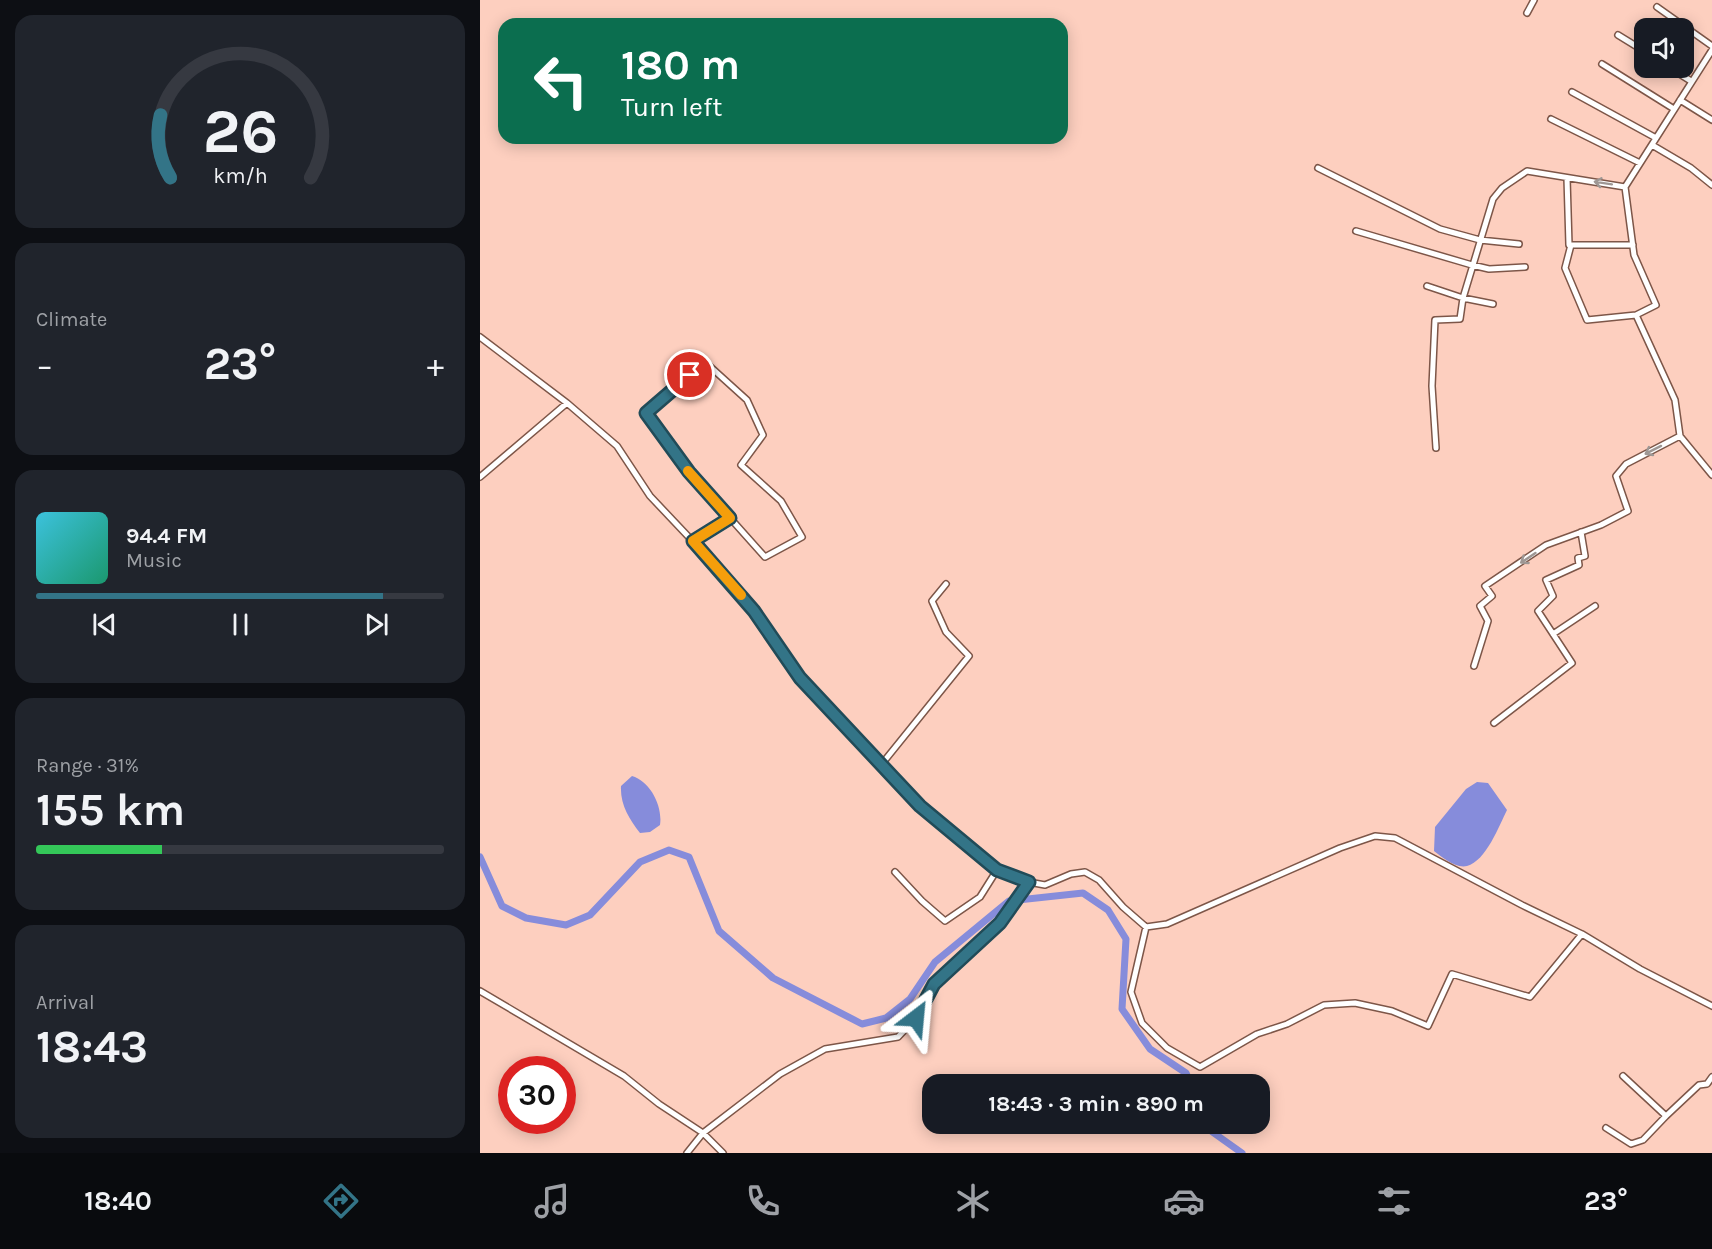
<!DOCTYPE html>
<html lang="en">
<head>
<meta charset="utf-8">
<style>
	:root { --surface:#171b24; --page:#20242c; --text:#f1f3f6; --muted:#9ea1a6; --line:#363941; --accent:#337487 }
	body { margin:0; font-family:Karla,sans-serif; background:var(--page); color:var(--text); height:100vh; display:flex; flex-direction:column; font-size:22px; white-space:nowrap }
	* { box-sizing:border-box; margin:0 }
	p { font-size:20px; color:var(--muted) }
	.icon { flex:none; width:33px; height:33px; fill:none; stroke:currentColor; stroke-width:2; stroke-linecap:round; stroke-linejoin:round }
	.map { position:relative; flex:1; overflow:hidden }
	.panel { display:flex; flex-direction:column; gap:15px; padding:15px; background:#0d0f14; width:480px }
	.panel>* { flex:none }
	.banner { position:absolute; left:18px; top:18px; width:570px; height:126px; border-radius:18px; box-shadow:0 3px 15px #0003; background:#0b6e4f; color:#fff; overflow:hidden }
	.tools { position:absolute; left:1154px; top:18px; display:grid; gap:12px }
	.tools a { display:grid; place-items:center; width:60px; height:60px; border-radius:12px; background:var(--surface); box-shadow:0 3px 15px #0003; font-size:30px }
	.speed { position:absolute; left:18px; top:1056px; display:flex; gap:12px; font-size:30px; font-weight:700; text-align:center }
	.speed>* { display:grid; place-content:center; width:78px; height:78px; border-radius:50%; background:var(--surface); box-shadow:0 3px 15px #0003; line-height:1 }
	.speed .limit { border:9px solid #d22; background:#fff; color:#111 }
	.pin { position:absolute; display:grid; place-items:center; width:51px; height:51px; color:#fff; margin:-26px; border:3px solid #fff; border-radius:50%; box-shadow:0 2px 6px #0007 }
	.me { position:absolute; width:66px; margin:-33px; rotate:29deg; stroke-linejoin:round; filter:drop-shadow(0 0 4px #0008) }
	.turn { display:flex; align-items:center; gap:21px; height:126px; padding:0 24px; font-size:27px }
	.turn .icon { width:78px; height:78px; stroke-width:2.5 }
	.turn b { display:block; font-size:42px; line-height:51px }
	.big { font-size:45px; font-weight:700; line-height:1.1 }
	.panel .widget { flex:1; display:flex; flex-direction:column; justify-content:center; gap:9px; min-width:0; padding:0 21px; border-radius:18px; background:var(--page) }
	.panel .dial { align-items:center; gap:0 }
	.dial svg { height:156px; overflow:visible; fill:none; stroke:var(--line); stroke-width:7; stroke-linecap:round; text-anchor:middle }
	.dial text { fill:var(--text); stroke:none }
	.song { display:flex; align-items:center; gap:18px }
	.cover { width:72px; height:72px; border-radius:9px; background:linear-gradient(135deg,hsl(190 70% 55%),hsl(160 70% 35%)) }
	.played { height:6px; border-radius:3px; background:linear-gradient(90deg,var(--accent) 85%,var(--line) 85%) }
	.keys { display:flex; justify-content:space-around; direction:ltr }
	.heat { display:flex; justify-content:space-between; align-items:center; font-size:33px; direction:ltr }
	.charge { height:9px; border-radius:4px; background:linear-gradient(90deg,#34c759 31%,var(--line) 0) }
	.trip { position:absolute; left:442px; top:1074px; width:348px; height:60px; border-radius:18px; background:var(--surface); box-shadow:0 3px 15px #0003; font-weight:700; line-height:60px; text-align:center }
	.tab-bar { display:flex; height:96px; justify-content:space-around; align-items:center; background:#090b0e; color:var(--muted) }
	.tab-bar .icon { width:42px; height:42px }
	.tab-bar .selected { color:var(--accent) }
	.tab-bar b { font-size:27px; color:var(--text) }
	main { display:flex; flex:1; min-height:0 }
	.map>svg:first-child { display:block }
</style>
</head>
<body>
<main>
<section class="panel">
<div class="widget dial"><svg viewBox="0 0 100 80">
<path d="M14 69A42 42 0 1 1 86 69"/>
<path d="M14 69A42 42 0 0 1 9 37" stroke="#337487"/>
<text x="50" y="56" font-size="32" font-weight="700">26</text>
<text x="50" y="72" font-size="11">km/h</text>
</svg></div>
<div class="widget"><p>Climate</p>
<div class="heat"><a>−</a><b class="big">23°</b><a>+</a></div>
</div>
<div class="widget">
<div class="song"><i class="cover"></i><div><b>94.4 FM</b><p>Music</p></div></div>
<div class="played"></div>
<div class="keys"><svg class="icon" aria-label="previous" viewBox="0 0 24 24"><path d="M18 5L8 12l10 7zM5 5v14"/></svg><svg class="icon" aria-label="pause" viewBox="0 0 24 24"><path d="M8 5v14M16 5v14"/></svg><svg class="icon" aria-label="next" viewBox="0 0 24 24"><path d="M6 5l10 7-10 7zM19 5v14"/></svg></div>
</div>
<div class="widget"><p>Range · 31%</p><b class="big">155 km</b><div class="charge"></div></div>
<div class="widget"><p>Arrival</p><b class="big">18:43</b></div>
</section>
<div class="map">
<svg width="1232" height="1153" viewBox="0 0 1232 1153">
	<rect width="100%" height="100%" fill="#fdcfbf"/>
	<!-- water -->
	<path fill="#868cdb" d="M152 776C170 781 183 806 180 825L170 832 160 833C149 819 140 804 141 786Z
		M997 782 1008 783 1027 810C1019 826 1006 861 987 866 976 869 962 857 954 851L955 827 986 789Z"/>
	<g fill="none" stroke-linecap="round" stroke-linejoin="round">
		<!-- canal -->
		<path stroke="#868cdb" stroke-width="7" d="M0 857 22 906 46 918 86 925 110 915 160 862 189 850 209 857 239 931 293 978 382 1024 406 1018 430 999 455 962 529 901 603 893 628 910 646 939 642 1009 670 1049 706 1073 711 1084
			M728 1124 731 1131 762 1153"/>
		<!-- minor casing -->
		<g stroke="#7d5648" stroke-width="8">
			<path id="minor" d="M1177 7 1232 46
				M1047 13 1054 0
				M1138 35 1164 51
				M1122 64 1194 109
				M1190 68 1211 81
				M1092 92 1176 138
				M1200 100 1232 120
				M1071 119 1160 163
				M1172 145 1211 168 1232 185
				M838 168 960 229 1000 240 1039 244
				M1087 178 1089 245H1153
				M1145 187 1154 255 1176 305 1156 315 1195 400 1200 436
				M876 231 992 265 1009 269 1045 267
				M1091 245 1085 268 1107 320 1156 315
				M947 286 983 298 1013 304
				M0 337 87 403 137 446 170 496 238 568 274 611 320 678 440 806 517 870 543 881 565 885 591 874 605 872 619 880 643 907 666 927 687 924 860 848 895 836 915 838 1042 905 1102 934 1160 969 1232 1006
				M225 362 267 400 283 435 261 465 301 501 322 537 285 557 209 472 166 413Z
				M956 448 952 386 955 320 980 319 983 298 1013 199 1022 188 1047 171 1145 187 1232 50
				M0 477 87 403
				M213 541 250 518
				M1073 634 1115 606
				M994 666 1008 621 1000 606 1012 596 1005 586 1066 545 1121 525 1148 511 1136 476 1146 464 1200 436 1232 475
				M1014 723 1092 663 1058 611 1073 596 1066 580 1099 565 1098 558 1105 556 1101 532
				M401 765 489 656 466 632 452 601 466 584
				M415 872 442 901 465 921 500 897 517 870
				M666 927 651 992 662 1023 687 1048 720 1067 777 1034 807 1024 844 1005 875 1003 912 1011 948 1026 972 974 1050 997 1102 934
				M0 991 144 1076 179 1104 223 1133 243 1153
				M1143 1076 1186 1116 1219 1085 1227 1084 1232 1077
				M1126 1128 1151 1144 1163 1140 1186 1116
				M207 1153 223 1133 300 1074 345 1049 418 1037 436 1018 454 984 520 923 549 882"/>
		</g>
		<!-- minor -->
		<use href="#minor" stroke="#fff" stroke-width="5"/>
	</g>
	<!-- one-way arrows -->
	<defs><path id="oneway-shaft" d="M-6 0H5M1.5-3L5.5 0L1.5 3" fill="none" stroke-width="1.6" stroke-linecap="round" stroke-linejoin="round" transform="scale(1.5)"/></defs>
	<g stroke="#9e9794">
		<use href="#oneway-shaft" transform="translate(1123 183) rotate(-171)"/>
		<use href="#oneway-shaft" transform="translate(1173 450) rotate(153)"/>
		<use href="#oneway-shaft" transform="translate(1048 558) rotate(146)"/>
	</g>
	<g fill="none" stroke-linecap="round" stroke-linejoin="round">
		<!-- route casing -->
		<g stroke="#214b58" stroke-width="15">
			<path id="route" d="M210 375 166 413 209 472 250 518 213 541 274 611 320 678 440 806 517 870 549 882 520 923 454 984 436 1018"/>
		</g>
		<!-- route -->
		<use href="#route" stroke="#337487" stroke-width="10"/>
		<!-- slow -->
		<path stroke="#f59e0b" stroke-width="10" d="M208 471 250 518 213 541 261 595"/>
	</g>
</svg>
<div class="tools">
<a><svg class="icon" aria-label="sound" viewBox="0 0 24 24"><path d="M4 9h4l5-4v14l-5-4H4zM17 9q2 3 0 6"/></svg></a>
</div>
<div class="speed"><div class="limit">30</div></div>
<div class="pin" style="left:210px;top:375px;background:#d93025"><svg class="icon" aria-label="arrive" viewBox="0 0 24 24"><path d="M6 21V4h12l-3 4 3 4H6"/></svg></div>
<svg class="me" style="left:436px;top:1018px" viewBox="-20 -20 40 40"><path d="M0-17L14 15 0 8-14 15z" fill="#337487" stroke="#fff" stroke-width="4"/></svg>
<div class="trip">18:43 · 3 min · 890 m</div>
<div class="banner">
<div class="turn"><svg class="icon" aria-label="left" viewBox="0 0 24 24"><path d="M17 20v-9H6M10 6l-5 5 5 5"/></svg><div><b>180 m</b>Turn left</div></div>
</div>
</div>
</main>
<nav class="tab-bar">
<b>18:40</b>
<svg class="icon selected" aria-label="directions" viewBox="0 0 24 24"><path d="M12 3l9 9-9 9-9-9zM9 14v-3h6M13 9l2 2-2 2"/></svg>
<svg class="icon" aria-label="music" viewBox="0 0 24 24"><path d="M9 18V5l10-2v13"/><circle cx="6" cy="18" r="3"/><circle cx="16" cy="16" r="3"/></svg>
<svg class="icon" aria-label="phone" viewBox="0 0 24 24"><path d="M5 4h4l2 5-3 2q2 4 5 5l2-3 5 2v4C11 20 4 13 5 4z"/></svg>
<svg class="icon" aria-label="climate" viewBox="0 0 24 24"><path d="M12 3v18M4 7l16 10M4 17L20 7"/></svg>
<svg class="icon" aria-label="car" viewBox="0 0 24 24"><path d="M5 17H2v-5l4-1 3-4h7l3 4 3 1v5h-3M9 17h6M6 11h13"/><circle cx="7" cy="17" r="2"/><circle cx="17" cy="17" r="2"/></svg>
<svg class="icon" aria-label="filters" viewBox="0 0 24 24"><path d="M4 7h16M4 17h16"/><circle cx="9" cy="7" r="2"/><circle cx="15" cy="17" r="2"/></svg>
<b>23°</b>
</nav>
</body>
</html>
